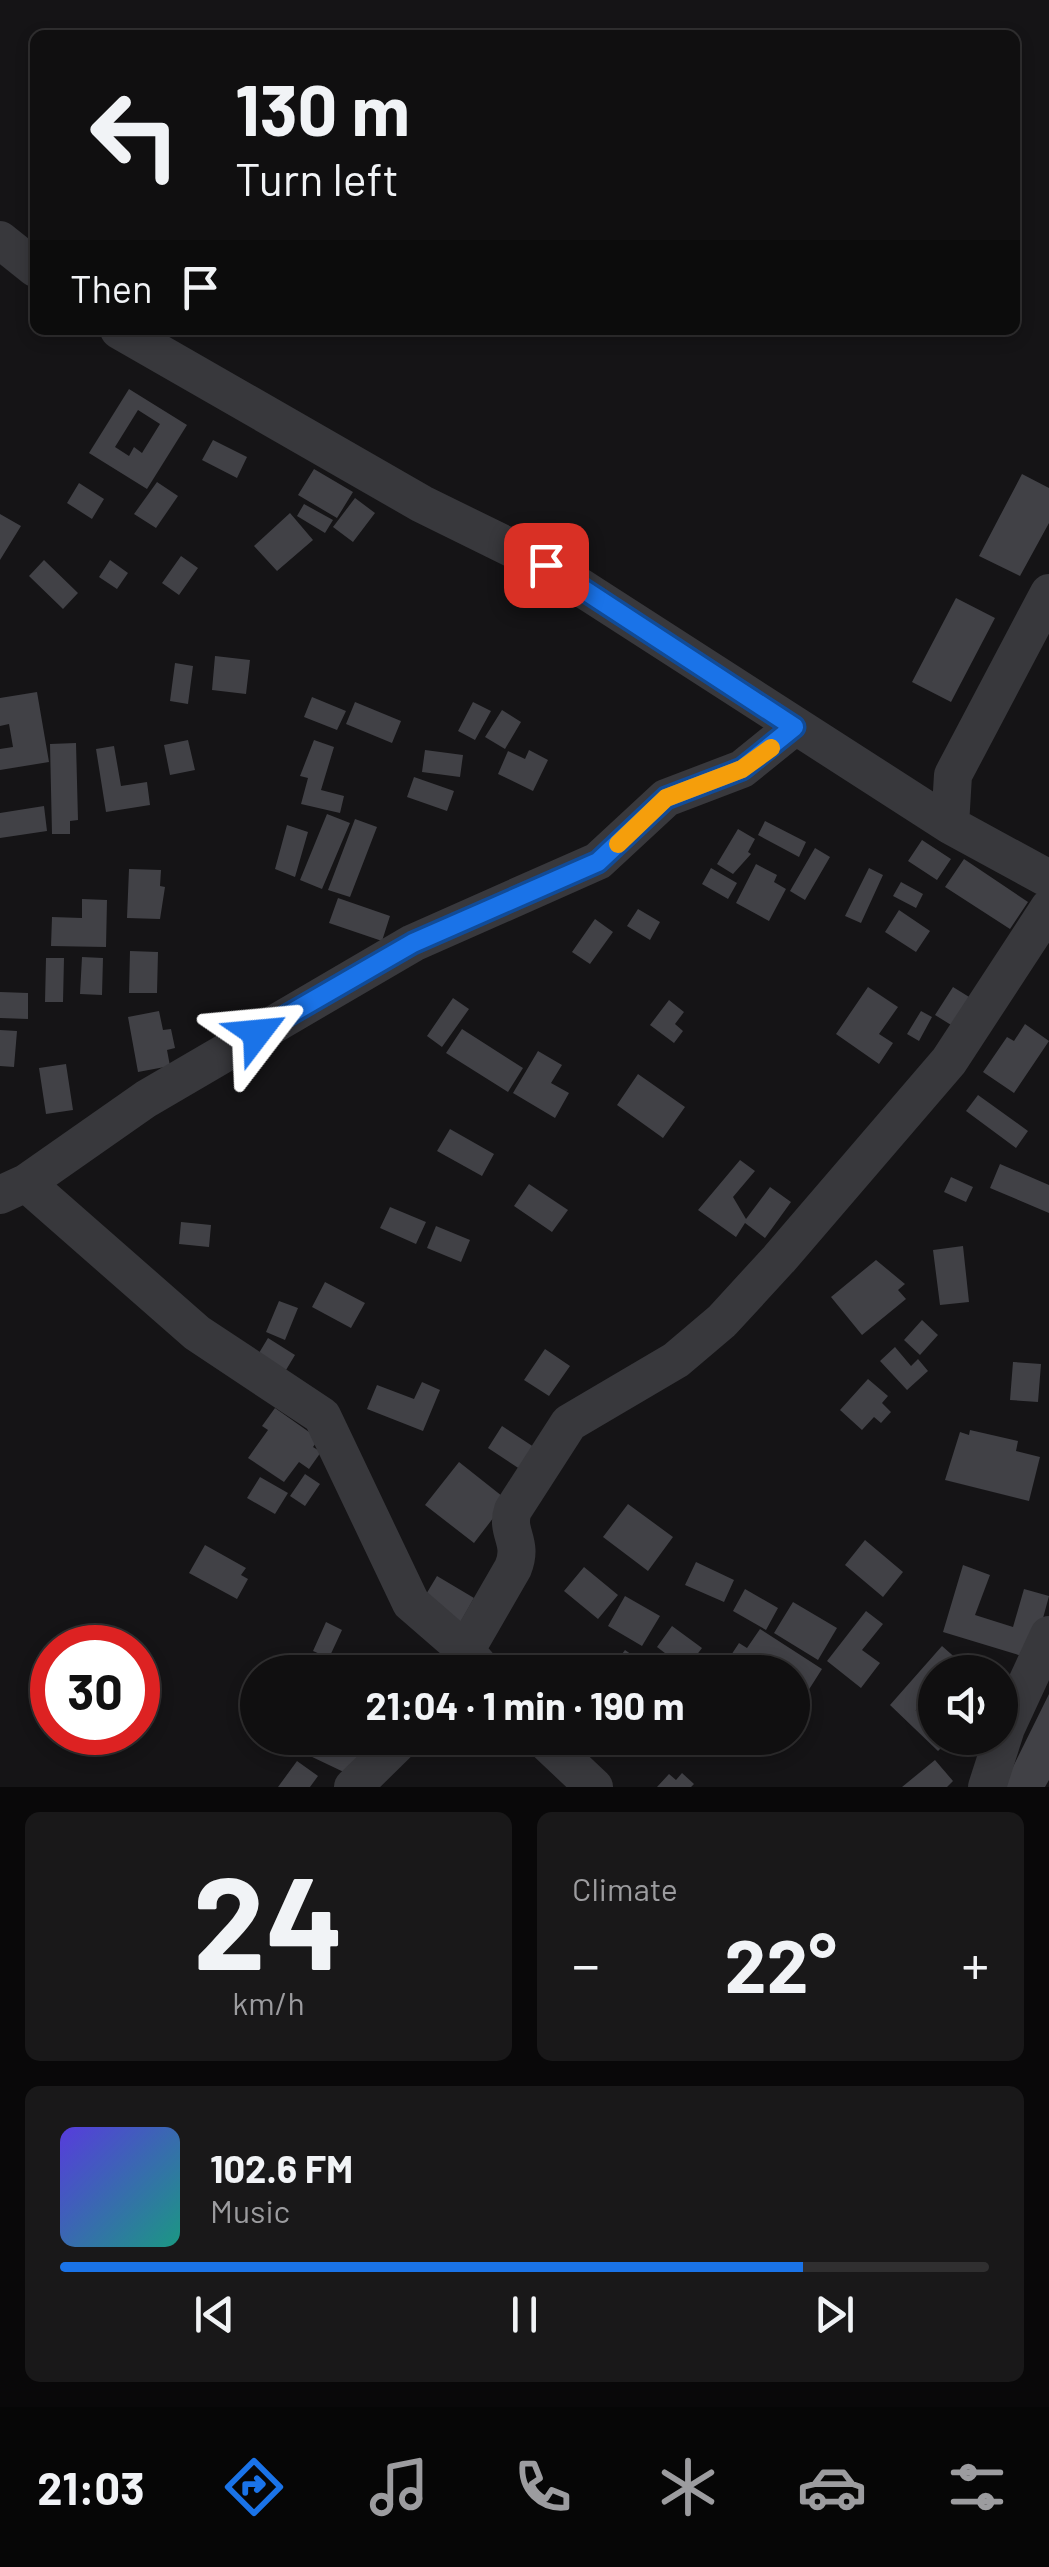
<!DOCTYPE html>
<html lang="en">
<head>
<meta charset="utf-8">
<style>
	:root { --surface:#100f10; --page:#191819; --text:#f1f3f6; --muted:#9c9c9f; --line:#302f30; --accent:#1a73e8 }
	body { margin:0; font-family:Barlow,sans-serif; background:var(--page); color:var(--text); height:100vh; display:flex; flex-direction:column; font-size:38px; white-space:nowrap }
	* { box-sizing:border-box; margin:0 }
	p { font-size:32px; color:var(--muted) }
	.icon { flex:none; width:55px; height:55px; fill:none; stroke:currentColor; stroke-width:2; stroke-linecap:round; stroke-linejoin:round }
	.map { position:relative; height:1787px; overflow:hidden }
	.sheet { display:flex; flex-direction:column; gap:25px; padding:25px; background:#090809; flex:1 }
	.sheet>* { flex:none }
	.banner { position:absolute; left:30px; top:30px; width:990px; height:305px; border-radius:15px; box-shadow:0 5px 15px #0003,0 0 0 2px var(--line); background:#100f10; color:var(--text); overflow:hidden }
	.tools { position:absolute; left:918px; top:1655px; display:grid; gap:20px }
	.tools a { display:grid; place-items:center; width:100px; height:100px; border-radius:50%; background:var(--surface); box-shadow:0 5px 15px #0003,0 0 0 2px var(--line); font-size:50px }
	.speed { position:absolute; left:30px; top:1625px; display:flex; gap:20px; font-size:50px; font-weight:700; text-align:center }
	.speed>* { display:grid; place-content:center; width:130px; height:130px; border-radius:50%; background:var(--surface); box-shadow:0 5px 15px #0003,0 0 0 2px var(--line); line-height:1 }
	.speed .limit { border:15px solid #d22; background:#fff; color:#111 }
	.pin { position:absolute; display:grid; place-items:center; width:85px; height:85px; color:#fff; margin:-42px; border-radius:20px; box-shadow:0 5px 15px #0006 }
	.me { position:absolute; width:110px; margin:-55px; rotate:61deg; stroke-linejoin:round; filter:drop-shadow(0 0 8px #0008) }
	.turn { display:flex; align-items:center; gap:35px; height:210px; padding:0 40px; font-size:45px }
	.turn .icon { width:130px; height:130px; stroke-width:2.5 }
	.turn b { display:block; font-size:70px; line-height:85px }
	.then { display:flex; align-items:center; height:95px; padding:0 40px; background:#0003; gap:20px; font-size:38px }
	.big { font-size:75px; font-weight:700; line-height:1.1 }
	.sheet .card { flex:1; display:flex; flex-direction:column; justify-content:center; gap:15px; min-width:0; padding:0 35px; border-radius:15px; background:var(--page) }
	.sheet .dial { align-items:center; gap:0 }
	.dial b { font-size:130px; line-height:1 }
	.song { display:flex; align-items:center; gap:30px }
	.cover { width:120px; height:120px; border-radius:15px; background:linear-gradient(135deg,hsl(250 70% 55%),hsl(170 70% 35%)) }
	.played { height:10px; border-radius:5px; background:linear-gradient(90deg,var(--accent) 80%,var(--line) 80%) }
	.keys { display:flex; justify-content:space-around; direction:ltr }
	.heat { display:flex; justify-content:space-between; align-items:center; font-size:55px; direction:ltr }
	.sheet .tiles { flex:1; display:grid; gap:25px; grid-template-columns:1fr 1fr }
	.card:last-child { grid-column:span 2 }
	.trip { position:absolute; left:240px; top:1655px; width:570px; height:100px; border-radius:50px; background:var(--surface); box-shadow:0 5px 15px #0003,0 0 0 2px var(--line); font-weight:700; line-height:100px; text-align:center }
	.dock { display:flex; height:160px; justify-content:space-around; align-items:center; background:#060606; color:var(--muted) }
	.dock .icon { width:70px; height:70px }
	.dock .current { color:var(--accent) }
	.dock b { font-size:45px; color:var(--text) }
	.map>svg:first-child { display:block }
</style>
</head>
<body>
<div class="map">
<svg width="1049" height="1787" viewBox="0 0 1049 1787">
	<rect width="100%" height="100%" fill="#151416"/>
	<!-- building -->
	<path fill="#414146" fill-rule="evenodd" d="M129 389 187 425 147 489 89 453ZM138 410 160 424 142 453 134 447 129 456 115 447Z
		M213 440 247 457 237 478 202 460Z
		M314 469 353 492 337 518 298 495Z
		M1022 474 1049 488V523L1020 576 979 556Z
		M157 482 178 496 156 528 134 514Z
		M79 483 104 499 92 519 67 503Z
		M355 498 375 513 353 542 333 527Z
		M304 504 333 520 325 533 297 516Z
		M290 513 313 540 277 571 254 546Z
		M0 514 21 526 0 560Z
		M181 556 198 568 179 595 162 583Z
		M44 560 78 593 63 609 29 576Z
		M110 560 128 573 117 589 99 577Z
		M956 598 995 618 951 702 912 682Z
		M215 656 250 660 246 694 212 690Z
		M175 663 193 666 188 704 170 701Z
		M37 692 49 762 0 770V749L13 747 9 724 0 726V698Z
		M312 697 346 711 337 730 304 717Z
		M355 702 401 721 392 743 346 724Z
		M473 702 491 711 475 740 458 731Z
		M502 710 521 722 505 749 485 737Z
		M188 740 195 770 170 775 164 745Z
		M314 740 334 747 321 790 344 796 340 813 301 804 308 778 300 776Z
		M76 743 78 820 70 821V834H52L50 744Z
		M114 746 121 786 147 782 150 805 106 812 96 749Z
		M425 750 463 755 460 777 422 772Z
		M529 750 548 760 533 791 498 774 508 751 525 759Z
		M414 777 454 791 447 811 407 797Z
		M44 806 47 831 0 838V813Z
		M327 814 350 823 322 889 300 880Z
		M355 819 377 827 350 897 328 890Z
		M765 821 806 842 799 857 758 835Z
		M287 825 308 832 295 877 275 869Z
		M738 829 755 839 748 852 751 854 733 874 717 864Z
		M922 840 951 859 937 880 908 861Z
		M815 848 830 857 805 900 790 891Z
		M964 859 1028 902 1010 929 945 887Z
		M756 864 777 875 774 882 786 889 769 921 736 903Z
		M711 868 737 883 728 899 702 884Z
		M869 868 883 875 861 923 845 916Z
		M129 869 161 870 160 886 165 887 160 919 127 918Z
		M901 882 923 894 916 908 893 896Z
		M338 898 390 916 382 941 329 923Z
		M82 899 107 900 106 947 51 946 52 917 82 918Z
		M638 909 660 922 650 940 627 926Z
		M899 910 930 931 916 952 885 932Z
		M595 919 613 932 590 964 572 952Z
		M130 951 158 952 157 993H129Z
		M82 957 103 958 102 995 80 994Z
		M46 958H64L63 1002H45Z
		M868 987 898 1007 879 1034 893 1043 879 1064 836 1034Z
		M953 987 974 1000 956 1028 935 1015Z
		M0 992 28 993V1019L0 1018Z
		M453 998 469 1009 442 1047 427 1036Z
		M669 1000 684 1012 675 1024 683 1031 674 1043 650 1025Z
		M159 1011 163 1030 171 1029 175 1048 167 1050 170 1066 138 1072 128 1017Z
		M921 1011 932 1017 919 1041 907 1034Z
		M1025 1024 1049 1041 1014 1093 983 1072 1007 1037 1014 1041Z
		M462 1029 523 1068 508 1092 446 1053Z
		M0 1030 17 1031 14 1067 0 1066Z
		M538 1051 562 1065 551 1083 569 1093 555 1118 513 1093Z
		M66 1064 73 1110 46 1114 39 1068Z
		M638 1074 685 1107 663 1138 617 1105Z
		M978 1095 1028 1131 1016 1148 966 1111Z
		M450 1129 494 1154 482 1176 437 1151Z
		M740 1160 755 1171 733 1197 746 1219 770 1187 791 1202 765 1238 745 1223 736 1237 698 1210Z
		M1000 1164 1049 1185V1213L990 1188Z
		M951 1177 973 1187 966 1202 944 1192Z
		M529 1184 568 1210 552 1232 514 1206Z
		M390 1207 426 1222 416 1244 380 1228Z
		M181 1222 211 1225 209 1247 179 1244Z
		M436 1226 470 1240 461 1262 427 1248Z
		M963 1246 969 1302 940 1305 933 1250Z
		M876 1260 905 1284 898 1290 906 1299 862 1335 831 1297Z
		M325 1282 365 1303 351 1328 312 1307Z
		M279 1301 298 1308 285 1340 266 1332Z
		M922 1320 938 1335 920 1355 904 1340Z
		M268 1338 295 1355 283 1375 256 1358Z
		M895 1347 911 1366 918 1359 928 1371 907 1390 880 1361Z
		M545 1349 570 1366 549 1396 524 1380Z
		M1013 1362 1041 1364 1038 1402 1010 1400Z
		M868 1379 888 1396 882 1403 891 1412 881 1423 874 1417 862 1430 840 1410Z
		M422 1382 440 1390 423 1431 367 1409 377 1385 414 1399Z
		M275 1408 319 1439 313 1447 321 1452 309 1469 299 1462 284 1482 248 1458 268 1430 262 1426Z
		M502 1426 546 1455 532 1477 488 1448Z
		M970 1430 1018 1441 1016 1451 1040 1457 1029 1501 945 1480 960 1432 969 1435Z
		M459 1462 507 1500 474 1543 425 1505Z
		M305 1474 320 1484 305 1506 290 1496Z
		M260 1477 288 1493 275 1514 247 1498Z
		M628 1504 673 1537 648 1571 603 1537Z
		M865 1540 903 1572 883 1597 845 1565Z
		M205 1545 246 1568 241 1575 248 1579 237 1599 189 1573Z
		M696 1562 734 1580 724 1602 685 1585Z
		M963 1565 990 1575 975 1615 1013 1627 1024 1589 1049 1596 1032 1659 943 1632Z
		M584 1567 618 1595 598 1619 564 1591Z
		M437 1576 474 1598 460 1623 422 1601Z
		M745 1589 778 1608 766 1630 733 1611Z
		M625 1596 660 1616 642 1646 608 1626Z
		M793 1602 837 1628 818 1660 774 1633Z
		M866 1611 883 1624 862 1650 880 1663 861 1688 827 1661Z
		M326 1622 342 1630 329 1658 313 1651Z
		M672 1626 702 1648 686 1669 657 1647Z
		M760 1629 822 1669 808 1691 792 1681V1672H780L767 1664 762 1672H720L739 1643 747 1648Z
		M942 1646 959 1661 949 1672H935V1688L915 1711 926 1701 935 1710V1738H951L938 1751 890 1705Z
		M625 1650 645 1664 639 1672H609Z
		M1049 1694V1780L1045 1787H1003Z
		M315 1738H336L361 1749 350 1775 308 1755Z
		M935 1760 953 1781 947 1787H902Z
		M297 1761 318 1776 310 1787H278Z
		M682 1773 694 1784 691 1787H657L669 1774 676 1780Z"/>
	<g fill="none" stroke-linecap="round" stroke-linejoin="round">
		<!-- street -->
		<path stroke="#38383c" stroke-width="38" d="M0 240 35 268
			M119 330 422 504 546 565 950 825 1049 879
			M950 825 953 775 1049 593
			M26 1183 197 1333 322 1416 411 1603 464 1649 484 1672
			M0 1195 26 1183 146 1099 413 943 598 861 666 798 742 769 794 727
			M453 1672 513 1568C524 1541 505 1533 513 1510L569 1423 676 1360 722 1321 779 1259 949 1061 1049 908
			M542 1738 594 1787
			M353 1787 403 1738
			M987 1787 1006 1728 1049 1635"/>
	</g>
	<g fill="none" stroke-linecap="round" stroke-linejoin="round">
		<!-- route casing -->
		<g stroke="#114b97" stroke-width="25">
			<path id="route" d="M257 1033 413 943 598 862 666 798 742 769 794 727 546 565"/>
		</g>
		<!-- route -->
		<use href="#route" stroke="#1a73e8" stroke-width="18"/>
		<!-- slow -->
		<path stroke="#f59e0b" stroke-width="18" d="M618 844 666 798 742 769 771 748"/>
	</g>
</svg>
<div class="tools">
<a><svg class="icon" aria-label="sound" viewBox="0 0 24 24"><path d="M4 9h4l5-4v14l-5-4H4zM17 9q2 3 0 6"/></svg></a>
</div>
<div class="speed"><div class="limit">30</div></div>
<div class="pin" style="left:546px;top:565px;background:#d93025"><svg class="icon" aria-label="arrive" viewBox="0 0 24 24"><path d="M6 21V4h12l-3 4 3 4H6"/></svg></div>
<svg class="me" style="left:257px;top:1033px" viewBox="-20 -20 40 40"><path d="M0-17L14 15 0 8-14 15z" fill="#1a73e8" stroke="#fff" stroke-width="4"/></svg>
<div class="trip">21:04 · 1 min · 190 m</div>
<div class="banner">
<div class="turn"><svg class="icon" aria-label="left" viewBox="0 0 24 24"><path d="M17 20v-9H6M10 6l-5 5 5 5"/></svg><div><b>130 m</b>Turn left</div></div>
<div class="then">Then<svg class="icon" aria-label="arrive" viewBox="0 0 24 24"><path d="M6 21V4h12l-3 4 3 4H6"/></svg></div>
</div>
</div>
<section class="sheet">
<div class="tiles">
<div class="card dial"><b>24</b><p>km/h</p></div>
<div class="card"><p>Climate</p>
<div class="heat"><a>−</a><b class="big">22°</b><a>+</a></div>
</div>
<div class="card">
<div class="song"><i class="cover"></i><div><b>102.6 FM</b><p>Music</p></div></div>
<div class="played"></div>
<div class="keys"><svg class="icon" aria-label="previous" viewBox="0 0 24 24"><path d="M18 5L8 12l10 7zM5 5v14"/></svg><svg class="icon" aria-label="pause" viewBox="0 0 24 24"><path d="M8 5v14M16 5v14"/></svg><svg class="icon" aria-label="next" viewBox="0 0 24 24"><path d="M6 5l10 7-10 7zM19 5v14"/></svg></div>
</div>
</div>
</section>
<nav class="dock">
<b>21:03</b>
<svg class="icon current" aria-label="directions" viewBox="0 0 24 24"><path d="M12 3l9 9-9 9-9-9zM9 14v-3h6M13 9l2 2-2 2"/></svg>
<svg class="icon" aria-label="music" viewBox="0 0 24 24"><path d="M9 18V5l10-2v13"/><circle cx="6" cy="18" r="3"/><circle cx="16" cy="16" r="3"/></svg>
<svg class="icon" aria-label="phone" viewBox="0 0 24 24"><path d="M5 4h4l2 5-3 2q2 4 5 5l2-3 5 2v4C11 20 4 13 5 4z"/></svg>
<svg class="icon" aria-label="climate" viewBox="0 0 24 24"><path d="M12 3v18M4 7l16 10M4 17L20 7"/></svg>
<svg class="icon" aria-label="car" viewBox="0 0 24 24"><path d="M5 17H2v-5l4-1 3-4h7l3 4 3 1v5h-3M9 17h6M6 11h13"/><circle cx="7" cy="17" r="2"/><circle cx="17" cy="17" r="2"/></svg>
<svg class="icon" aria-label="filters" viewBox="0 0 24 24"><path d="M4 7h16M4 17h16"/><circle cx="9" cy="7" r="2"/><circle cx="15" cy="17" r="2"/></svg>
</nav>
</body>
</html>
